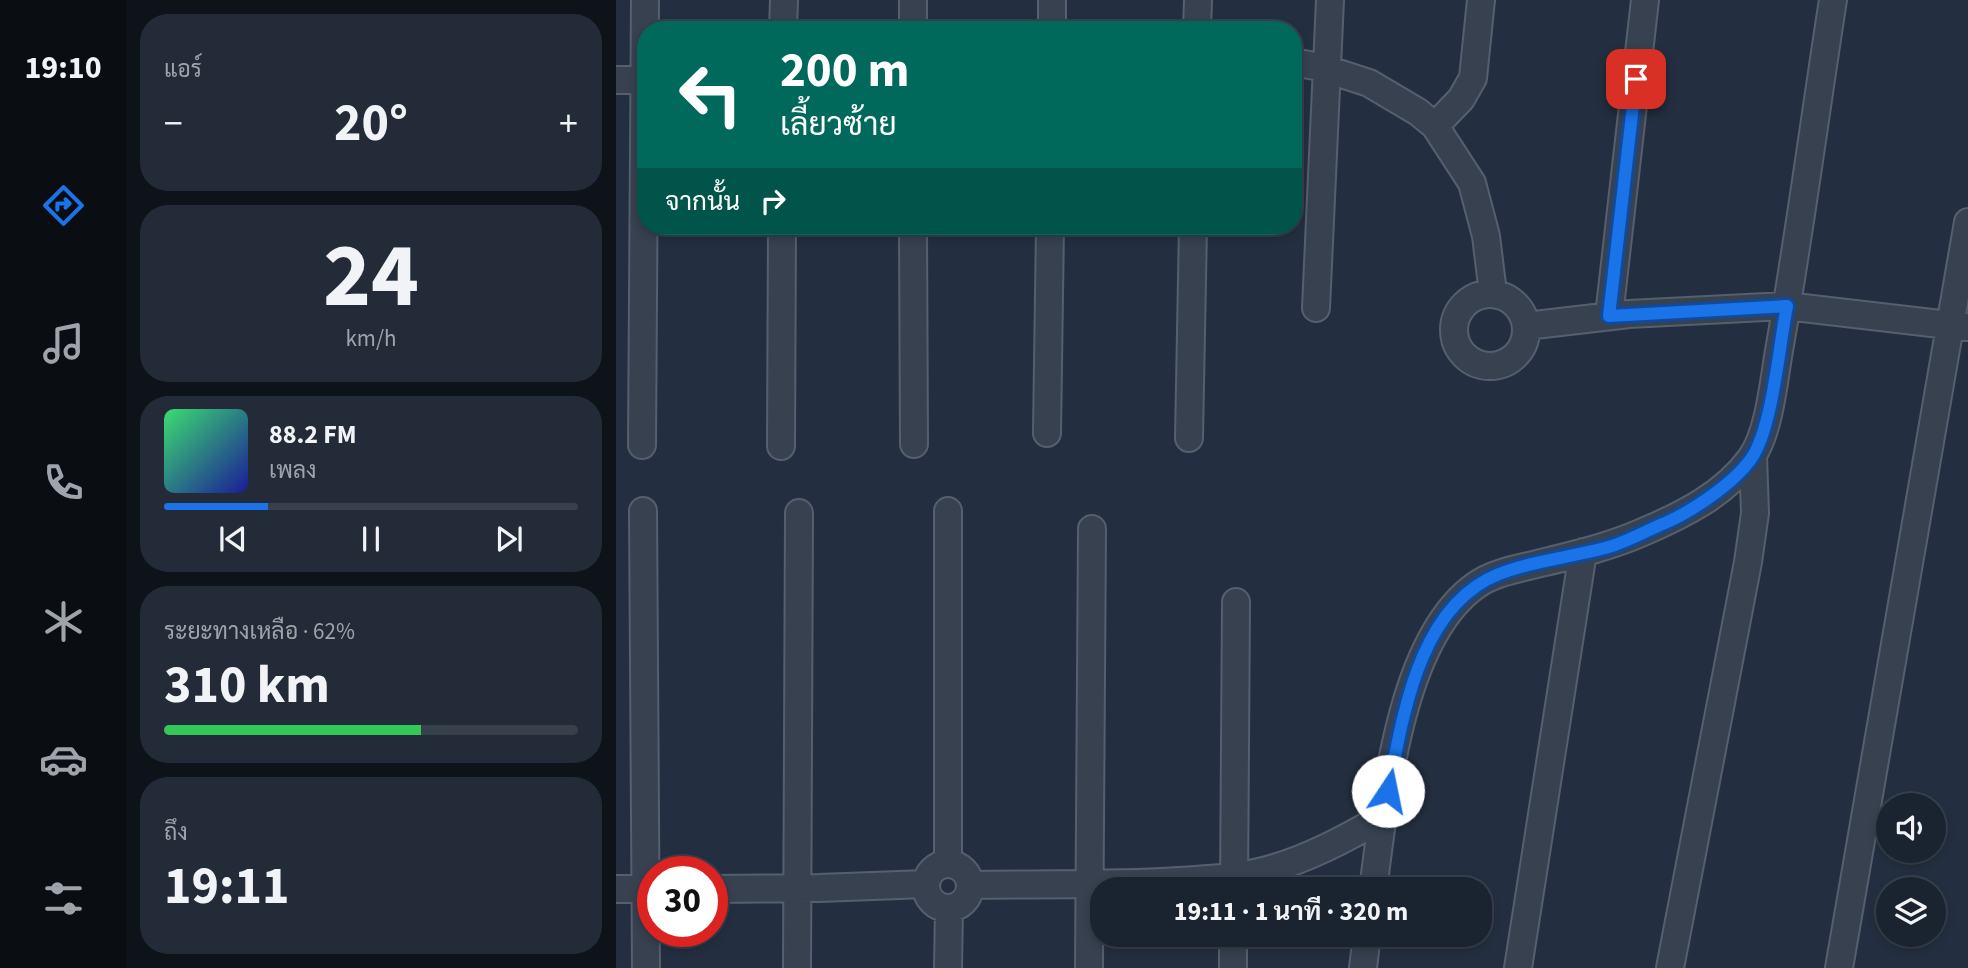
<!DOCTYPE html>
<html lang="th">
<head>
<meta charset="utf-8">
<style>
	:root { --surface:#1a2330; --page:#232b38; --text:#f1f3f6; --muted:#9fa4ab; --line:#38404c; --accent:#1a73e8 }
	body { margin:0; font-family:"Source Sans 3",Sarabun,sans-serif; background:var(--page); color:var(--text); height:100vh; display:flex; flex-direction:column; font-size:26px; white-space:nowrap }
	* { box-sizing:border-box; margin:0 }
	p { font-size:23px; color:var(--muted) }
	.icon { flex:none; width:38px; height:38px; fill:none; stroke:currentColor; stroke-width:2; stroke-linecap:round; stroke-linejoin:round }
	.map { position:relative; flex:1; overflow:hidden }
	.details { display:flex; flex-direction:column; gap:14px; padding:14px; background:#0e131a; width:490px }
	.details>* { flex:none }
	.top-card { position:absolute; left:21px; top:21px; width:665px; height:214px; border-radius:28px; box-shadow:0 4px 10px #0003,0 0 0 2px var(--line); background:#00695c; color:#fff; overflow:hidden }
	.controls { position:absolute; left:1260px; top:793px; display:grid; gap:14px }
	.controls a { display:grid; place-items:center; width:70px; height:70px; border-radius:50%; background:var(--surface); box-shadow:0 4px 10px #0003,0 0 0 2px var(--line); font-size:35px }
	.speed { position:absolute; left:21px; top:856px; display:flex; gap:14px; font-size:35px; font-weight:700; text-align:center }
	.speed>* { display:grid; place-content:center; width:91px; height:91px; border-radius:50%; background:var(--surface); box-shadow:0 4px 10px #0003,0 0 0 2px var(--line); line-height:1 }
	.speed .limit { border:10px solid #d22; background:#fff; color:#111 }
	.pin { position:absolute; display:grid; place-items:center; width:60px; height:60px; color:#fff; margin:-30px; border-radius:14px; box-shadow:0 4px 10px #0006 }
	.me { position:absolute; width:77px; margin:-38px; rotate:11deg; stroke-linejoin:round; filter:drop-shadow(0 0 5px #0008) }
	.turn { display:flex; align-items:center; gap:24px; height:147px; padding:0 28px; font-size:32px }
	.turn .icon { width:91px; height:91px; stroke-width:2.5 }
	.turn b { display:block; font-size:49px; line-height:60px }
	.then { display:flex; align-items:center; height:66px; padding:0 28px; background:#0003; gap:14px; font-size:26px }
	.big { font-size:52px; font-weight:700; line-height:1.1 }
	.details .tile { flex:1; display:flex; flex-direction:column; justify-content:center; gap:10px; min-width:0; padding:0 24px; border-radius:28px; background:var(--page) }
	.details .dial { align-items:center; gap:0 }
	.dial b { font-size:91px; line-height:1 }
	.song { display:flex; align-items:center; gap:21px }
	.cover { width:84px; height:84px; border-radius:10px; background:linear-gradient(135deg,hsl(140 70% 55%),hsl(240 70% 35%)) }
	.played { height:7px; border-radius:4px; background:linear-gradient(90deg,var(--accent) 25%,var(--line) 25%) }
	.keys { display:flex; justify-content:space-around; direction:ltr }
	.heat { display:flex; justify-content:space-between; align-items:center; font-size:38px; direction:ltr }
	.charge { height:10px; border-radius:5px; background:linear-gradient(90deg,#34c759 62%,var(--line) 0) }
	.trip { position:absolute; left:474px; top:877px; width:402px; height:70px; border-radius:28px; background:var(--surface); box-shadow:0 4px 10px #0003,0 0 0 2px var(--line); font-weight:700; line-height:70px; text-align:center }
	main { display:flex; flex:1; min-height:0 }
	.menu { display:flex; flex-direction:column; width:126px; justify-content:space-around; align-items:center; background:#0a0e13; color:var(--muted) }
	.menu .icon { width:49px; height:49px }
	.menu .active { color:var(--accent) }
	.menu b { font-size:32px; color:var(--text) }
	.map>svg:first-child { display:block }
</style>
</head>
<body>
<main>
<nav class="menu">
<b>19:10</b>
<svg class="icon active" aria-label="directions" viewBox="0 0 24 24"><path d="M12 3l9 9-9 9-9-9zM9 14v-3h6M13 9l2 2-2 2"/></svg>
<svg class="icon" aria-label="music" viewBox="0 0 24 24"><path d="M9 18V5l10-2v13"/><circle cx="6" cy="18" r="3"/><circle cx="16" cy="16" r="3"/></svg>
<svg class="icon" aria-label="phone" viewBox="0 0 24 24"><path d="M5 4h4l2 5-3 2q2 4 5 5l2-3 5 2v4C11 20 4 13 5 4z"/></svg>
<svg class="icon" aria-label="climate" viewBox="0 0 24 24"><path d="M12 3v18M4 7l16 10M4 17L20 7"/></svg>
<svg class="icon" aria-label="car" viewBox="0 0 24 24"><path d="M5 17H2v-5l4-1 3-4h7l3 4 3 1v5h-3M9 17h6M6 11h13"/><circle cx="7" cy="17" r="2"/><circle cx="17" cy="17" r="2"/></svg>
<svg class="icon" aria-label="filters" viewBox="0 0 24 24"><path d="M4 7h16M4 17h16"/><circle cx="9" cy="7" r="2"/><circle cx="15" cy="17" r="2"/></svg>
</nav>
<section class="details">
<div class="tile"><p>แอร์</p>
<div class="heat"><a>−</a><b class="big">20°</b><a>+</a></div>
</div>
<div class="tile dial"><b>24</b><p>km/h</p></div>
<div class="tile">
<div class="song"><i class="cover"></i><div><b>88.2 FM</b><p>เพลง</p></div></div>
<div class="played"></div>
<div class="keys"><svg class="icon" aria-label="previous" viewBox="0 0 24 24"><path d="M18 5L8 12l10 7zM5 5v14"/></svg><svg class="icon" aria-label="pause" viewBox="0 0 24 24"><path d="M8 5v14M16 5v14"/></svg><svg class="icon" aria-label="next" viewBox="0 0 24 24"><path d="M6 5l10 7-10 7zM19 5v14"/></svg></div>
</div>
<div class="tile"><p>ระยะทางเหลือ · 62%</p><b class="big">310 km</b><div class="charge"></div></div>
<div class="tile"><p>ถึง</p><b class="big">19:11</b></div>
</section>
<div class="map">
<svg width="1352" height="968" viewBox="0 0 1352 968">
	<rect width="100%" height="100%" fill="#232f40"/>
	<g fill="none" stroke-linecap="round" stroke-linejoin="round">
		<!-- minor casing -->
		<g stroke="#555f6e" stroke-width="30">
			<path id="minor" d="M297 0V30
				M167 30 168 0
				M436 30V0
				M581 30 582 0
				M677 62 704 67 753 83 802 112 819 126 856 183 870 236 877 293
				M0 80H30
				M819 126 845 99 857 78 865 0
				M297 226 298 444
				M838 330a36 36 0 1 1 72 0a36 36 0 1 1-72 0Z
				M700 308 714 0
				M993 316 1029 0
				M910 326 1013 314 1170 306 1350 327
				M431 433 434 226
				M573 438 577 226
				M26 445 29 0
				M165 446 166 226
				M27 511 30 968
				M332 864V511
				M310 886a22 22 0 1 1 44 0a22 22 0 1 1-44 0Z
				M354 885C418 884 482 885 546 882 581 880 617 879 651 870 692 859 731 838 767 817
				M0 889H37
				M96 889 203 888 310 884
				M618 889 620 602
				M757 889C769 802 783 641 859 586 876 573 901 569 921 564 958 555 993 547 1027 532 1067 515 1109 494 1135 458 1154 432 1158 377 1164 345 1184 231 1199 115 1217 0
				M181 968 183 513
				M332 968 333 908
				M473 968 476 529
				M617 968V934
				M747 968 751 934
				M902 968 967 552
				M1054 968 1132 562 1139 513 1137 456
				M1223 968 1352 222"/>
		</g>
		<!-- minor -->
		<use href="#minor" stroke="#374150" stroke-width="26"/>
	</g>
	<g fill="none" stroke-linecap="round" stroke-linejoin="round">
		<!-- route casing -->
		<g stroke="#114b97" stroke-width="18">
			<path id="route" d="M772 791C787 717 802 606 883 574 918 560 959 557 996 546 1014 540 1032 530 1049 523 1077 511 1121 481 1137 456 1157 423 1163 346 1171 306L993 316 1020 79"/>
		</g>
		<!-- route -->
		<use href="#route" stroke="#1a73e8" stroke-width="12"/>
	</g>
</svg>
<div class="controls">
<a><svg class="icon" aria-label="sound" viewBox="0 0 24 24"><path d="M4 9h4l5-4v14l-5-4H4zM17 9q2 3 0 6"/></svg></a>
<a><svg class="icon" aria-label="layers" viewBox="0 0 24 24"><path d="M12 4l9 5-9 5-9-5zM3 14l9 5 9-5"/></svg></a>
</div>
<div class="speed"><div class="limit">30</div></div>
<div class="pin" style="left:1020px;top:79px;background:#d93025"><svg class="icon" aria-label="arrive" viewBox="0 0 24 24"><path d="M6 21V4h12l-3 4 3 4H6"/></svg></div>
<svg class="me" style="left:772px;top:791px" viewBox="-20 -20 40 40"><circle r="19" fill="#fff"/><path d="M0-13L10 11 0 6-10 11z" fill="#1a73e8"/></svg>
<div class="trip">19:11 · 1 นาที · 320 m</div>
<div class="top-card">
<div class="turn"><svg class="icon" aria-label="left" viewBox="0 0 24 24"><path d="M17 20v-9H6M10 6l-5 5 5 5"/></svg><div><b>200 m</b>เลี้ยวซ้าย</div></div>
<div class="then">จากนั้น<svg class="icon" aria-label="right" viewBox="0 0 24 24"><path d="M7 20v-9h11M14 6l5 5-5 5"/></svg></div>
</div>
</div>
</main>
</body>
</html>
